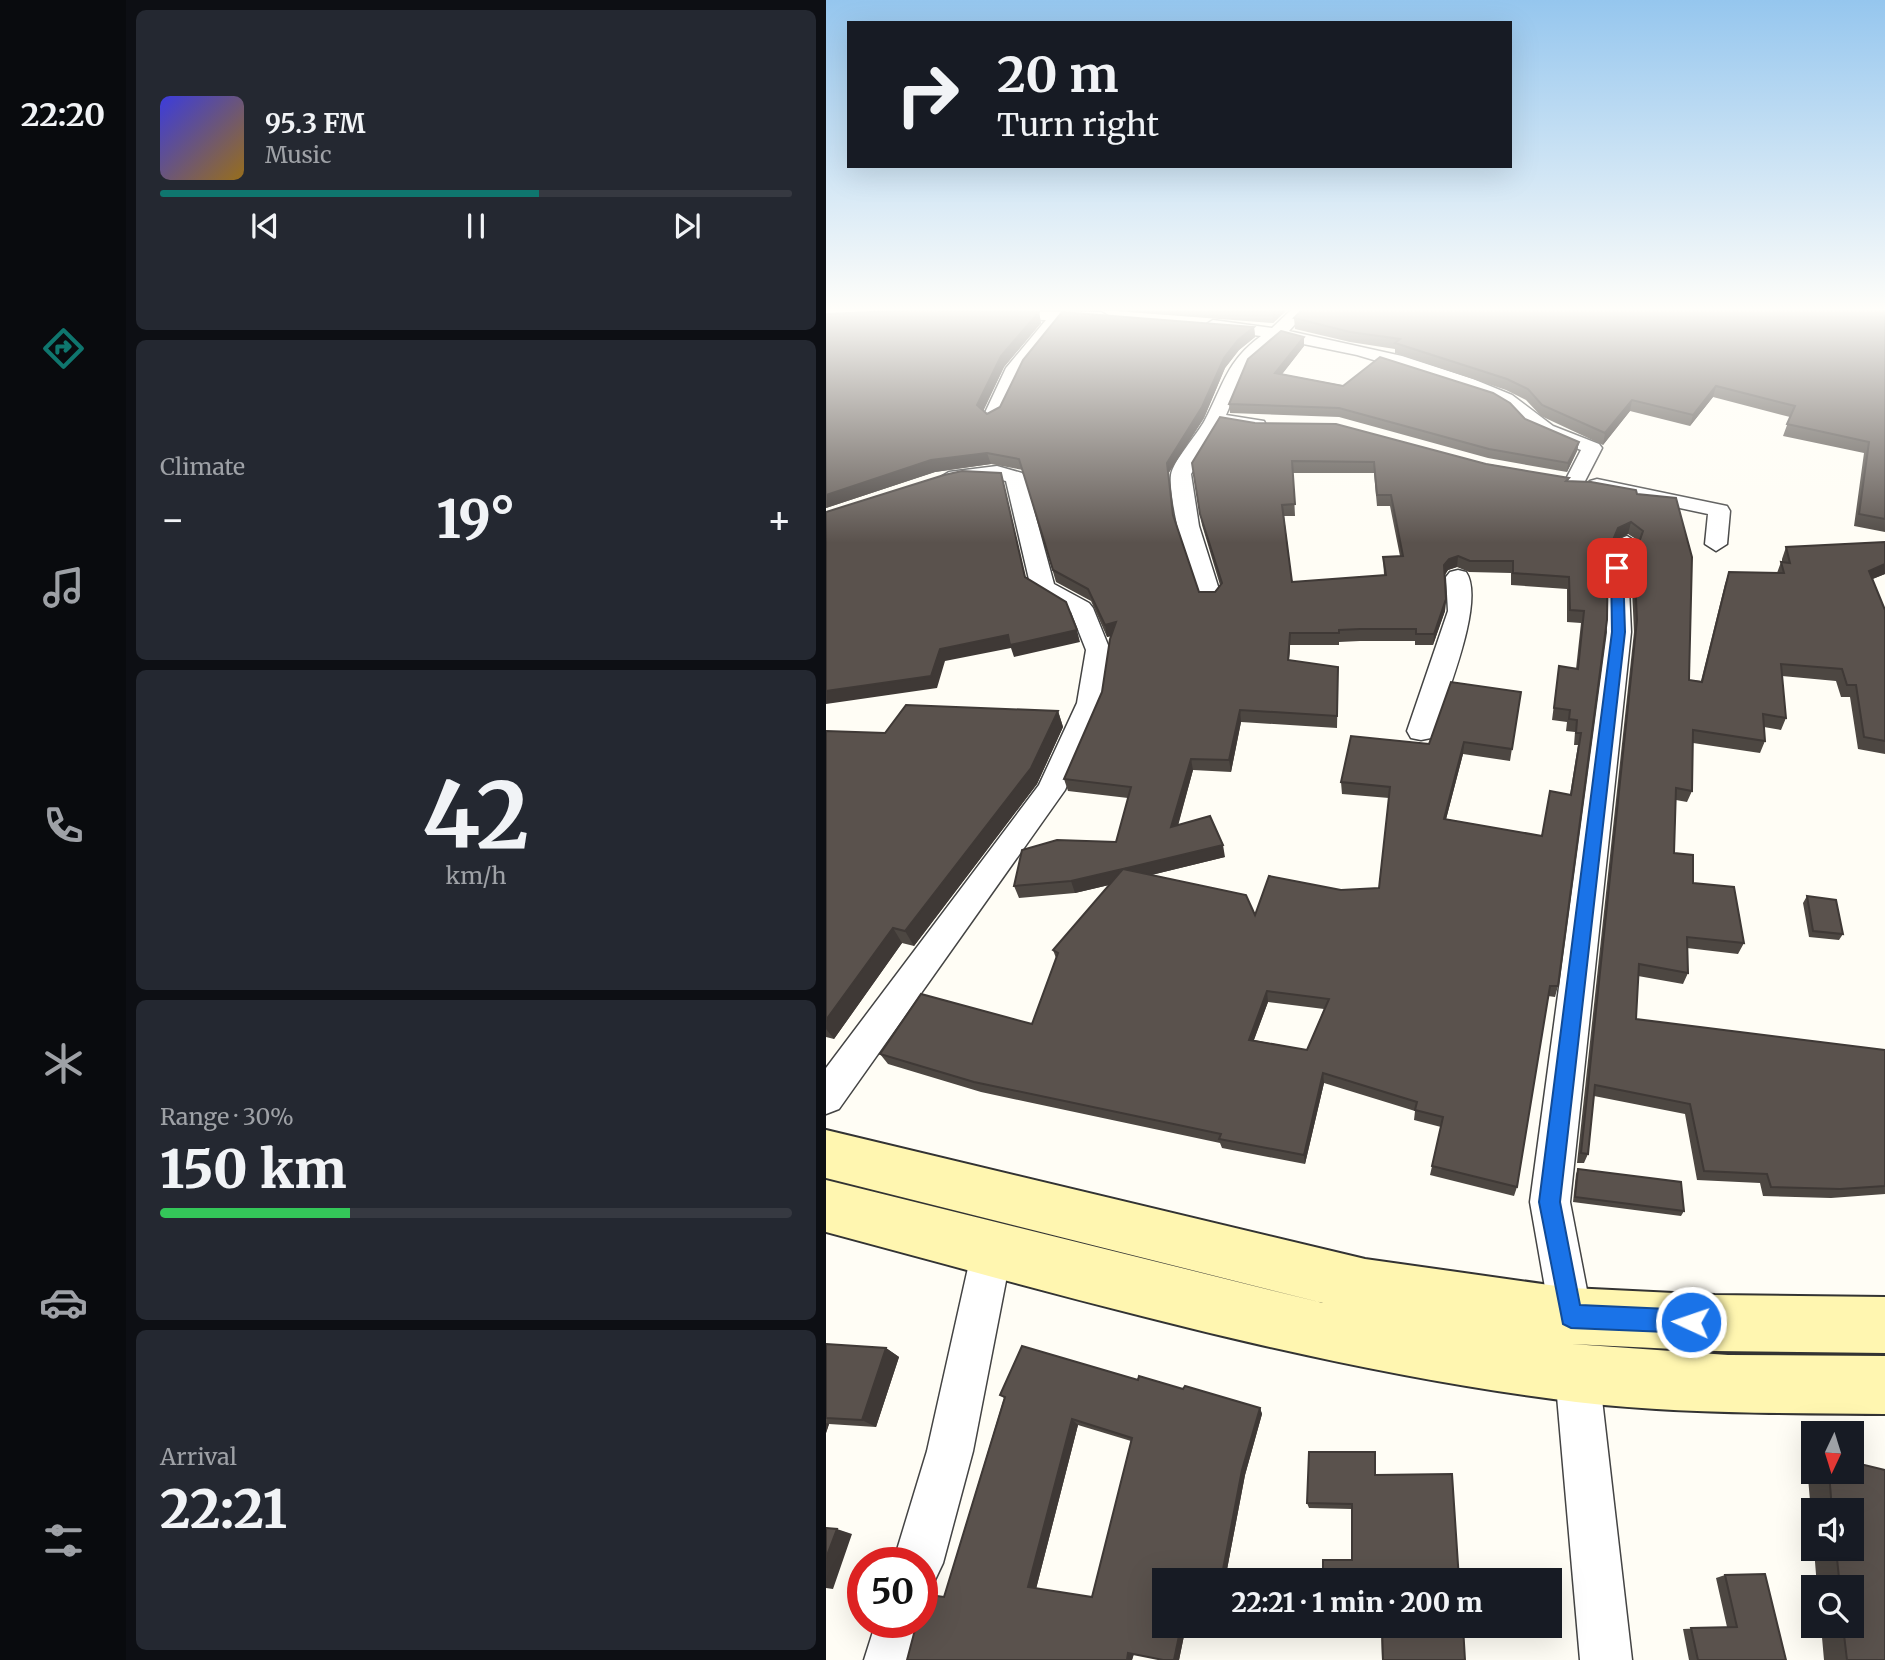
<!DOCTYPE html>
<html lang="en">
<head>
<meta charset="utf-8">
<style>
	:root { --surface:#171b24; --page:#242831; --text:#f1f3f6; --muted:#9ea1a6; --line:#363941; --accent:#0f766e }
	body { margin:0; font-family:Merriweather,serif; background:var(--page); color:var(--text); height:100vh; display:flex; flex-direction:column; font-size:26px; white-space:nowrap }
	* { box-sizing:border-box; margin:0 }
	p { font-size:23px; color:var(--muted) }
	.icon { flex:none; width:38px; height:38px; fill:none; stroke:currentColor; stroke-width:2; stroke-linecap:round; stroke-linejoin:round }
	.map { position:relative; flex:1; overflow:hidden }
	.panel { display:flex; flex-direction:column; gap:10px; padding:10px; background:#0d0f14; width:700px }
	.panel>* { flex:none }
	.guide { position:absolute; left:21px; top:21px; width:665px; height:147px; border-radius:0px; box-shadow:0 7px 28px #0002; background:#171b24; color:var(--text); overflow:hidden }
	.needle { width:46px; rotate:184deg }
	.tools { position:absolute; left:975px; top:1421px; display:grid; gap:14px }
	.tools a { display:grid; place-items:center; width:63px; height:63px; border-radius:0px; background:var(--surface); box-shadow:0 7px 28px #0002; font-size:35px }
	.speed { position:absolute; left:21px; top:1547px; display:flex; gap:14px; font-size:35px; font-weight:700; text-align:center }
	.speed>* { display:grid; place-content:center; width:91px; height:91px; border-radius:50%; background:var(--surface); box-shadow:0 7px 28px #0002; line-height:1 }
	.speed .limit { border:10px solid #d22; background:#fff; color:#111 }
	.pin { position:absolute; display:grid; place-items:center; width:60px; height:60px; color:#fff; margin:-30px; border-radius:14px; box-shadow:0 4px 10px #0006 }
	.me { position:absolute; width:77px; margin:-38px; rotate:273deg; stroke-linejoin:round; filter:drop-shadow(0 0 5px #0008) }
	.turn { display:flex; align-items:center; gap:24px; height:147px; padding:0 35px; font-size:32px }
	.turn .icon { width:91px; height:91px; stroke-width:2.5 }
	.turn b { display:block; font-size:49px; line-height:60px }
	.big { font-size:52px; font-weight:800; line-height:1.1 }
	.panel .card { flex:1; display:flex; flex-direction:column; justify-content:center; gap:10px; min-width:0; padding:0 24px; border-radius:10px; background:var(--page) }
	.panel .dial { align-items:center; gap:0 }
	.dial b { font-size:91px; line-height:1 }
	.song { display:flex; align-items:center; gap:21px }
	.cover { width:84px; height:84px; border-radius:10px; background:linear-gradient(135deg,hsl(240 70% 55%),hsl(40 70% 35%)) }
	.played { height:7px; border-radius:4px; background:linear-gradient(90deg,var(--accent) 60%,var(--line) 60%) }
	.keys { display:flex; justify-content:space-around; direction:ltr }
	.heat { display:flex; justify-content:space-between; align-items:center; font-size:38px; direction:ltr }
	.charge { height:10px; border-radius:5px; background:linear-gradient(90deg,#34c759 30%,var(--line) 0) }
	.trip { position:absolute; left:326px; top:1568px; width:410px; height:70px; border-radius:0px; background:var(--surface); box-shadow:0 7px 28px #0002; font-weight:800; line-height:70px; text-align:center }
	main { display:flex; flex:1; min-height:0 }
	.dock { display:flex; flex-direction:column; width:126px; justify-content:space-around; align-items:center; background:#090b0e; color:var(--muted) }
	.dock .icon { width:49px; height:49px }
	.dock .active { color:var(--accent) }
	.dock b { font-size:32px; color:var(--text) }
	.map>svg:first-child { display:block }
</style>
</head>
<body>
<main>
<nav class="dock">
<b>22:20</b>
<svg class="icon active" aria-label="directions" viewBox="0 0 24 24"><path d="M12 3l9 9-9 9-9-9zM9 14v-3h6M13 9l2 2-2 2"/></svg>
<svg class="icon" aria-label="music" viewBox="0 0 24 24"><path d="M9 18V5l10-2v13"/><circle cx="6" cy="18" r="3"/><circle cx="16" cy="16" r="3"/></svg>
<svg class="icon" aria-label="phone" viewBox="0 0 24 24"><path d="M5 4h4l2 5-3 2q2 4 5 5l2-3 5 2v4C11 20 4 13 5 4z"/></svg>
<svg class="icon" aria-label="climate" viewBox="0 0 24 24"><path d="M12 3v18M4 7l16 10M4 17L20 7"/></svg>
<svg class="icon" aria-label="car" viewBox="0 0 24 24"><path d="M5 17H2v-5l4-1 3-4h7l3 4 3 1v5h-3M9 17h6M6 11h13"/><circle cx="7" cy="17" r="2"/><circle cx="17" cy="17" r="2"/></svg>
<svg class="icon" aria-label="filters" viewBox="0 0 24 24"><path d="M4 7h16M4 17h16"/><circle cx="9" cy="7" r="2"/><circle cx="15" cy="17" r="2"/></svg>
</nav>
<section class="panel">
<div class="card">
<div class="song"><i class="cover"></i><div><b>95.3 FM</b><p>Music</p></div></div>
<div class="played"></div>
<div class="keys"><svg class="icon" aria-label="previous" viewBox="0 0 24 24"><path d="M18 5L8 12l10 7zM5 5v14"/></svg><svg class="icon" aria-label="pause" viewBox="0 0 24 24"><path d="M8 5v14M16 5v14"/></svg><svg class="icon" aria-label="next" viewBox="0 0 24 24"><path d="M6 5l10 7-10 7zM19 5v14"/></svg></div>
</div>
<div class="card"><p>Climate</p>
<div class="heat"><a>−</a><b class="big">19°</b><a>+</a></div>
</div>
<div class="card dial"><b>42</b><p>km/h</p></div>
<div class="card"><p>Range · 30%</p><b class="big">150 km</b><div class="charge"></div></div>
<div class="card"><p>Arrival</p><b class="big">22:21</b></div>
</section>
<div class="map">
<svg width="1059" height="1660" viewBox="0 0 1059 1660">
	<rect width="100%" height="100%" fill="#fffdf5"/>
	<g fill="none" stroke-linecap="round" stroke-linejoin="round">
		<!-- minor casing -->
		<g stroke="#444" stroke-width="3">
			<path id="minor" d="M465 310H482L463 331 576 356 647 379 686 395 727 426 773 444 776 448 759 481 749 487 739 481 755 450 714 434 673 403 635 386 531 355 453 339 419 370 400 415 438 421 440 425 431 431 395 425 365 474 373 526 395 596 391 601H375C363 584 342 496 345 475 347 461 371 435 379 420 398 384 400 362 435 336L387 330 379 325 387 320 446 328Z
				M168 311 275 312 283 317 275 322 237 321 197 369 175 417 166 423 157 417 180 368 220 320 174 319 168 317Z
				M171 466 196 473 199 477 228 584 263 603 267 608 284 650 277 703 239 790 13 1109 0 1114V1068L213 785 251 703 260 650 245 612 205 588 180 481C162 476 123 491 113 478L123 472Z
				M771 479 901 506 904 511 901 544 890 551 879 544 882 514 764 489 761 485 764 481Z
				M801 536 812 543 802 568 805 632 744 1202 766 1316 760 1331 745 1337 730 1331 724 1316 704 1202 781 632C780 609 772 544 801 536Z
				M632 570 640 572C660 601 619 697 609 731L605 738 595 740 585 738 581 731 622 611 620 577 624 572Z
				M166 1230 180 1236 186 1250 147 1451 117 1563 109 1580 96 1586V1563H67L101 1451 146 1250 152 1236Z
				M751 1351 767 1357 773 1373 806 1660H754L729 1373 735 1357Z
				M96 1612 100 1622 90 1660H38L50 1622H96Z"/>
		</g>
		<!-- secondary casing -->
		<g stroke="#333" stroke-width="4">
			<path id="secondary" d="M0 1130 539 1259 745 1288 889 1295 1059 1297V1353L889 1351 746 1344 902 1355 1059 1356V1414C956 1413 853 1414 750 1402 496 1371 247 1298 0 1232V1180L497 1303 0 1178Z"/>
		</g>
		<!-- minor -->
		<use href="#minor" fill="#fff" fill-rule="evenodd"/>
		<!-- secondary -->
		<use href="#secondary" fill="#fff6b0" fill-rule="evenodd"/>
	</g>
	<!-- wall -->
	<path fill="#4d4742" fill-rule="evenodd" d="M276 310H461L447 323Z
		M1059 310V532L1028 526 1038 453 957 436 964 417 887 397 864 426 804 411 777 445 715 416 700 400 680 390 569 353V349L524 342 469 329 468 318Z
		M213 312 215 323 178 367 157 410 161 414 428 327 429 337 413 350 399 368 378 418 342 474 347 517 373 592H389L394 585 376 525 366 463 394 417 743 478 742 481 810 490 863 680 875 681 899 584 903 572 951 573 955 562H956V559L960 547 1059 574 1046 579 1059 610V754L1032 749 1024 697H1015L1010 681 956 676 960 718 955 730 938 727 939 741 934 753 867 743 866 791 861 802 850 800 848 853 867 883 918 943 912 954 861 948 862 973 857 984 812 976 810 1019 1059 1050V1194L1005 1198 937 1196 934 1183 871 1180 859 1114 768 1096 762 1154 758 1163H751L808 632 805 568 813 541 802 534 790 540 782 558 732 986 729 997 722 996 691 1187 688 1196 604 1175 615 1127 588 1120 589 1111 498 1083 479 1164 396 1148 394 1143 155 1092 62 1064 54 1054 206 1024 230 958 227 950 283 885 249 893 193 898 188 886 290 842 302 798 242 791 238 779 276 692 285 636 281 637 265 601 230 582 197 470 165 464 109 472 0 508V314ZM467 473H548L551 506H564L574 556 557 557 558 575 466 582 458 516H469ZM631 567 643 572 685 573V585L741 589V622L755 623 750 669 733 666 726 720 741 722 740 731 749 732 748 745H752L744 795 715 836 620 819 637 754 684 761 695 692 603 744 515 782 516 794 563 798 553 888 515 890 429 915 325 875 399 857 352 826 367 770 405 772 415 722 511 728 512 679 463 661 464 645H513V642L534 641H589V645H607L619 611 620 599 619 575 622 570ZM442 1002 498 1009 481 1050 428 1040Z
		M478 337V346L456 374 699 419 753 442 751 451 741 472 662 458 513 417 404 413 403 404Z
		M232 711 237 727 211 784 88 946 76 943 8 1039 0 1037V731L59 733Z
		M981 896 1017 934 1013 940 983 937 977 903Z
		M752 1169 858 1211 855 1216 747 1202 750 1174Z
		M0 1344 60 1348 73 1357 50 1427 3 1424 0 1433Z
		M312 1380 357 1389 434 1408 436 1414 419 1475 399 1580H338V1626H360L353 1660 308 1654 306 1660H81L118 1597 178 1398 174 1395ZM252 1425 305 1441 266 1597 210 1589Z
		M549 1452 526 1560V1509L483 1508 481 1503Z
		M987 1464V1472H1026L1059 1660H998L995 1626H1026V1587H991L988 1549H1026V1510H987V1535L981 1466Z
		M899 1575 960 1660H863L857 1629 901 1627 890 1578Z
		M497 1626H637L639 1660H556L555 1628 498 1629Z"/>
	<!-- shaded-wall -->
	<path fill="#3f3936" d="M449 310H461L447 323 446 313Z
		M213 312 215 323 178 367 155 416 151 405 175 356Z
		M428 327 429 337 413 350 399 368 378 418 342 474 341 463 398 358 412 340Z
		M478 337V346L450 382 449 373Z
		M890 386 887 397 864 426 867 415Z
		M806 400 804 411 777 445 779 433Z
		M753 442 751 451 741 472 742 463Z
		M161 453 165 464 109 472 0 508V495L105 460Z
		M805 522 802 534 790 540 779 563 782 552 792 528Z
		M632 556 631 567 622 570 617 577 618 565 623 559Z
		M1059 564V574L1037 583 1043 571Z
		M620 599 619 611 607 645 608 634Z
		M290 622 293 634 281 637 279 625Z
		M251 630 254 642 188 657 185 648 119 661 111 688 0 704V691L114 649 182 635Z
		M464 633V645L462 672V660Z
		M414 710 415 722 405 772 403 760Z
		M232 711 237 727 211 784 88 946 79 931Z
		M638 742 637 754 617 831 618 819Z
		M365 759 367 770 348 839 345 827Z
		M397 845 399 857 301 881 297 869Z
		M297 869 300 881 249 893 245 881Z
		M67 928 76 943 8 1039 0 1029V1020Z
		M441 991 442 1002 424 1050 423 1040Z
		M497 1073 498 1083 479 1164 478 1155Z
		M60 1348 73 1357 50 1427 36 1420Z
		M434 1408 436 1414 419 1475 399 1580H395L416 1470Z
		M246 1419 252 1425 210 1589 202 1587Z
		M0 1423 3 1424 0 1433Z
		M11 1529 26 1534 7 1589 0 1588V1558Z
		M355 1626H360L353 1660H348Z
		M302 1653H308L306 1660H301Z"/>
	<!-- building -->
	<path fill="#5a524d" stroke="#3f3936" stroke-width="2" fill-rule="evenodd" d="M92 310 213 312 175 356 151 405 161 414 174 407 197 360 236 312 428 327 412 340 398 358 376 407 341 463 347 515 373 592H389L396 583 374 514 366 463 394 417 429 423 510 424 660 464 743 478 740 481 765 482 810 490 811 494 850 498 866 557 863 680 876 682 903 572 958 573 955 562 964 563 960 547 1059 542V564L1043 571 1059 610V741L1038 737 1030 685H1021L1016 669 955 664 960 718 937 714 939 741 867 730 866 791 850 788 848 853 867 855V883L908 887 918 943 861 937 862 973 813 964 810 1019 1059 1050V1186L1014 1189 945 1187 941 1174 878 1171 864 1104 769 1085 762 1154 755 1153 811 620 808 557 817 531 805 522 792 528 782 552 781 620 732 986H724L691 1187 606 1166 617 1117 589 1110 591 1102 497 1073 478 1155 393 1139 395 1134 148 1082 54 1054 95 994 206 1024 232 953 227 950 297 869 245 881 188 886 196 850 231 840 290 842 305 787 238 779 276 692 284 639 290 622 279 625 262 589 227 570 193 459 161 453 105 460 0 495V314ZM466 461 548 462 551 495H565L577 556 557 557 560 575 466 582 456 505 469 504ZM632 556 644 561H687V573L743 577 744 610 758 611 752 669 733 666 728 708 744 710 743 719 751 720 750 733H755L745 795 724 791 716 836 618 819 638 742 686 749 695 692 625 682 603 744 525 736 515 782 564 787 553 888 515 890 443 876 429 915 420 895 297 869 397 845 384 816 345 827 365 759 403 760 414 710 511 716 512 667 462 660 464 633H513V630L534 629H590V634H608L620 599 618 565 623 559ZM441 991 503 999 481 1050 423 1040Z
		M411 310H449L446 313Z
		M476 310H1059V519L1033 514 1043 442 961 424 969 406 890 386 867 415 806 400 779 433 716 405 702 389 681 379 569 343 574 339 524 332 468 318Z
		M455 331 478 337 449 373 517 386 554 357 667 393 684 403 699 419 753 442 742 463 663 449 513 408 403 404 422 359Z
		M136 471 175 473 199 577 240 602 251 630 184 645 182 635 114 649 105 676 0 691V512L118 475Z
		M80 705 232 711 205 768 79 931 67 928 0 1020V731L59 733Z
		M981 896 1010 900 1017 934 987 931Z
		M752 1169 855 1182 858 1211 749 1197Z
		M0 1344 60 1348 36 1420 0 1418Z
		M196 1346 312 1380 313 1376 357 1389 359 1386 434 1408 416 1470 395 1580H338V1626H355L348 1660H337L302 1653 301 1660H81L91 1622H96V1594L118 1597 179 1397 174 1395ZM246 1419 306 1438 266 1597 202 1587Z
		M483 1452H549V1475L626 1474 633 1580H497V1560H526V1504L481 1503Z
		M1026 1462 1059 1470V1660H1021L1017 1626H1026V1587H1014L1010 1549H1026V1510H1006L1003 1472H1026Z
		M0 1528 11 1529 0 1558Z
		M939 1574 960 1660H872L865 1628 911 1627 899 1575Z
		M497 1626H637L639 1660H557L556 1626 497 1628Z"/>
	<!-- sky -->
	<linearGradient id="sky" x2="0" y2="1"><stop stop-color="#95c6ee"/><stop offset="0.57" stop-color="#fffefa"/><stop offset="1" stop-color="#fffefa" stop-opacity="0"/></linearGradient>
	<rect width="1059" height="543" fill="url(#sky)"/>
	<!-- route -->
	<path fill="#1a73e8" stroke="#114b97" stroke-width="2" d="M791 564 797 568 799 632 734 1202 754 1305 865 1310 873 1314 876 1322 873 1330 865 1333 745 1328 737 1324 713 1202 786 632 785 568Z"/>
</svg>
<div class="tools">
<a><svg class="needle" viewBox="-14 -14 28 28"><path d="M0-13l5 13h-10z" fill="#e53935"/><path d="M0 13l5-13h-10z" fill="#9ea1a6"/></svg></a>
<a><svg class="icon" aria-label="sound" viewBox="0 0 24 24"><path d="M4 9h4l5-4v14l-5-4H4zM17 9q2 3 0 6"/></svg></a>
<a><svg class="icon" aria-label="search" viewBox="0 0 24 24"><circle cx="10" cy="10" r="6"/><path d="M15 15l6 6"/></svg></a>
</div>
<div class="speed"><div class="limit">50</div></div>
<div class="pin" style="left:791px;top:568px;background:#d93025"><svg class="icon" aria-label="arrive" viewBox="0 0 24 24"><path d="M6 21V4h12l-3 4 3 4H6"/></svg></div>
<svg class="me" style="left:865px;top:1322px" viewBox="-20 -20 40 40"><circle r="17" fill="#1a73e8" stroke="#fff" stroke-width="3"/><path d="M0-11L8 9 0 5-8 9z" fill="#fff"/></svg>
<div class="trip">22:21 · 1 min · 200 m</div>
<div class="guide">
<div class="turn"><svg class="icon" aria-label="right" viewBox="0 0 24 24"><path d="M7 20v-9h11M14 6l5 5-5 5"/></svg><div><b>20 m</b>Turn right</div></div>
</div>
</div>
</main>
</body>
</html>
